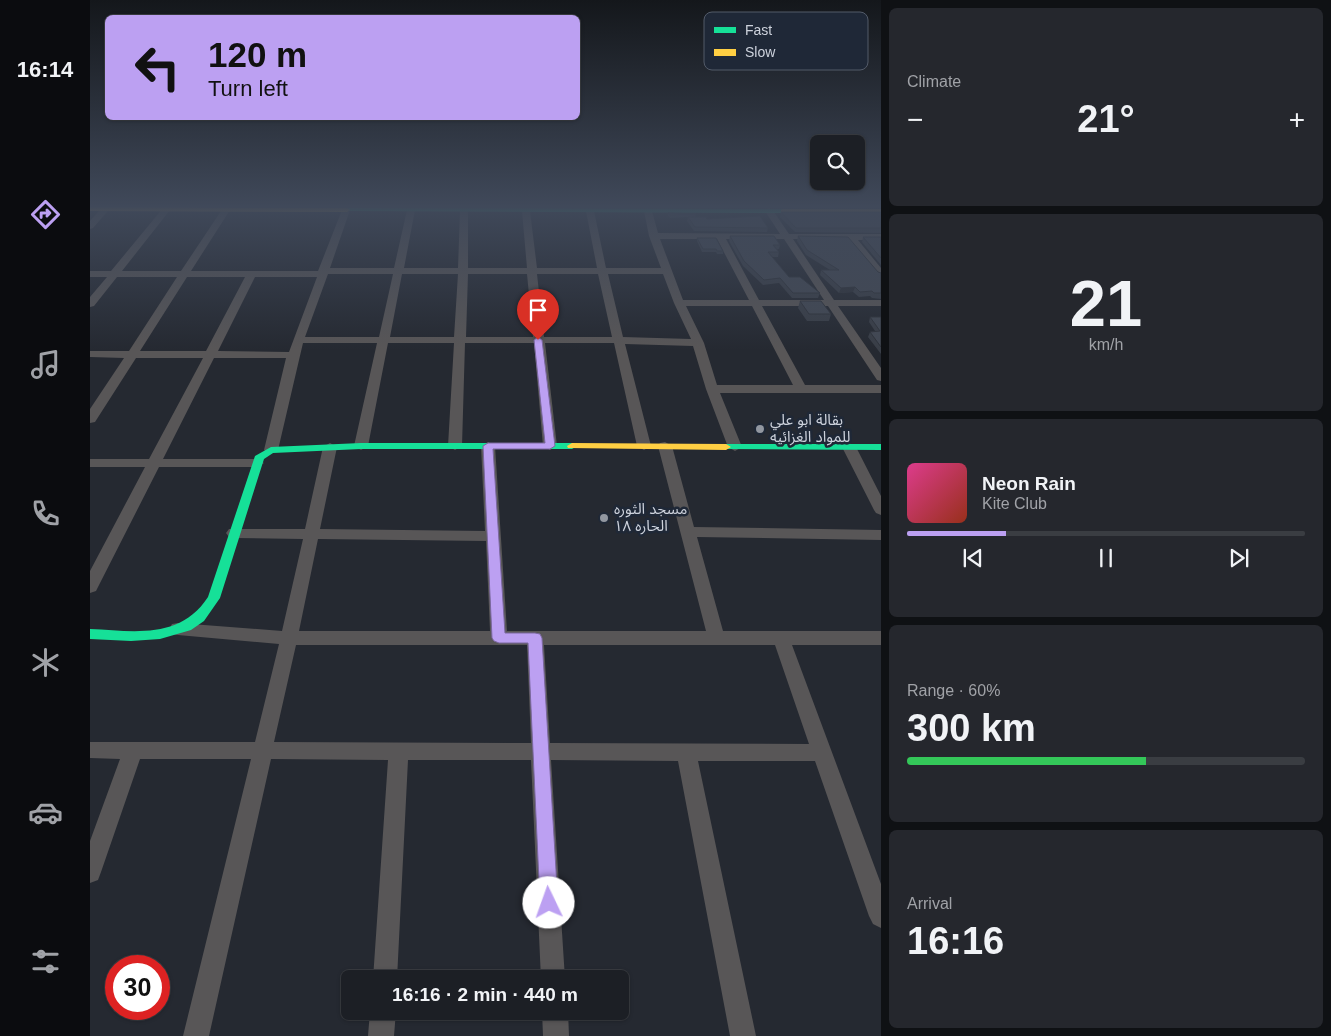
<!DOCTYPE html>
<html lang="en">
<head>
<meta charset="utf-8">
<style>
	:root { --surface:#1c1f25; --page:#25272d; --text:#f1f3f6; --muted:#a0a2a7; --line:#3a3d42; --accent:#bca0f2 }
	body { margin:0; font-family:Arial,"Noto Sans Arabic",sans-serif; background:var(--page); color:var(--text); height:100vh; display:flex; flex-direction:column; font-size:19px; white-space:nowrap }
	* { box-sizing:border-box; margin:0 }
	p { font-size:16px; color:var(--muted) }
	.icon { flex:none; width:28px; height:28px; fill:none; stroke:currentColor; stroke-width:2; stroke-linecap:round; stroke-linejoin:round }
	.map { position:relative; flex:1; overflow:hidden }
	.sheet { display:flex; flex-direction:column; gap:8px; padding:8px; background:#0f1114; width:450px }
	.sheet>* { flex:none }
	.banner { position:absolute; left:15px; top:15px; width:475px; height:105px; border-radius:8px; box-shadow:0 1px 4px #0004,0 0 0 1px var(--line); background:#bca0f2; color:#111; overflow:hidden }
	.buttons { position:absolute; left:720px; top:135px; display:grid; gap:10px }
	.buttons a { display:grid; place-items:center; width:55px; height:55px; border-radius:8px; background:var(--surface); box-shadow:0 1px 4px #0004,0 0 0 1px var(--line); font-size:25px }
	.speed { position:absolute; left:15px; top:955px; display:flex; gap:10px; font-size:25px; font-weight:700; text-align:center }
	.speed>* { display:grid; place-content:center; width:65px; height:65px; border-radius:50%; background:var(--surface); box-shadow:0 1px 4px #0004,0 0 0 1px var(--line); line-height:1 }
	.speed .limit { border:8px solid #d22; background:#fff; color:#111 }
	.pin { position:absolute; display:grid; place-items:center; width:42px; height:42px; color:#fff; margin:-51px -21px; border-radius:50% 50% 50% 0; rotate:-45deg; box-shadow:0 0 5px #0007 }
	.pin .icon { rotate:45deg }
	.me { position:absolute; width:55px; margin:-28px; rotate:357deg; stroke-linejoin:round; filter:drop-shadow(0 0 4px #0008) }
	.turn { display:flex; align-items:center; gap:18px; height:105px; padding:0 20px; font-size:22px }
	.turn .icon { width:65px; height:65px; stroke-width:2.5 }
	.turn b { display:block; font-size:35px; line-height:42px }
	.big { font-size:38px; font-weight:600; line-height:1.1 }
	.sheet .tile { flex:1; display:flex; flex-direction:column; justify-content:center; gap:8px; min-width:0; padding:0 18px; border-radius:8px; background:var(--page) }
	.sheet .dial { align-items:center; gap:0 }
	.dial b { font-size:65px; line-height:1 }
	.song { display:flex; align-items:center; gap:15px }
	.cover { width:60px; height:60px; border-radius:8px; background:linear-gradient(135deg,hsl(330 70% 55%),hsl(10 70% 35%)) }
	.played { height:5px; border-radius:2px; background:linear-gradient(90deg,var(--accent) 25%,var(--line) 25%) }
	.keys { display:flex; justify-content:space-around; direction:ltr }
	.heat { display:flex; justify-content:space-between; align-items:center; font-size:28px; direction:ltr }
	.charge { height:8px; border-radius:4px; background:linear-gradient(90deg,#34c759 60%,var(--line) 0) }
	.trip { position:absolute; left:251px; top:970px; width:288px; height:50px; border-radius:8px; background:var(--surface); box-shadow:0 1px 4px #0004,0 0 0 1px var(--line); font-weight:600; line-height:50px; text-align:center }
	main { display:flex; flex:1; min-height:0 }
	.menu { display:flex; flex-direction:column; width:90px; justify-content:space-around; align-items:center; background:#0b0c0f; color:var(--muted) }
	.menu .icon { width:35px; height:35px }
	.menu .on { color:var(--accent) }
	.menu b { font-size:22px; color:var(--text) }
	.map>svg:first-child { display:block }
</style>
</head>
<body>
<main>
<nav class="menu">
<b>16:14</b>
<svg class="icon on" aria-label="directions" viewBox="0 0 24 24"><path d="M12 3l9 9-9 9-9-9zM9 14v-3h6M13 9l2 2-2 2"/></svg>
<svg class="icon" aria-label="music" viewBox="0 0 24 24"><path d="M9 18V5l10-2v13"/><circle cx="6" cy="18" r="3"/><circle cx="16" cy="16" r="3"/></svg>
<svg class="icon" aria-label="phone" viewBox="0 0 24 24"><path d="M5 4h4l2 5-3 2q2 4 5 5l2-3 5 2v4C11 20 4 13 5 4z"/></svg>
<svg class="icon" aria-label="climate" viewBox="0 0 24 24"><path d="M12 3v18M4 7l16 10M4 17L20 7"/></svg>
<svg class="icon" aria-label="car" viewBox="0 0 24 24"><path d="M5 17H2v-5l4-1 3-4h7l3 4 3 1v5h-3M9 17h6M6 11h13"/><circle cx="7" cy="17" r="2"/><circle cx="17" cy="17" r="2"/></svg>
<svg class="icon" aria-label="filters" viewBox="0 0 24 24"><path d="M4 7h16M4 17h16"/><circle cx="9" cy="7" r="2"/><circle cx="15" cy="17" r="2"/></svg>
</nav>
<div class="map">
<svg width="791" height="1036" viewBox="0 0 791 1036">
	<rect width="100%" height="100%" fill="#252931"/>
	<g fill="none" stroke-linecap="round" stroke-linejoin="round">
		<!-- street -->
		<path fill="#585657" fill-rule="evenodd" d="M14 205H23L3 228 0 229V221Z
			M76 207 80 210 32 271H91L133 208 136 207 140 210 101 271H228L252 210 256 207 260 210 240 268H304L317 210 321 207 325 210 314 268H368L370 210 374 207 378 210V268H437L432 211 436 208 440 211 447 268H507L496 211 500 208 504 211 516 268H571L559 236 554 211 558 208 562 211 568 233 690 234 675 211 679 208 682 209 699 234H791V240H768L791 268V277L788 276 758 240 703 239 744 300H791V306H748L791 368V381L787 380 738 306H672L715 385H791V393H630L652 447 645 451 638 447 616 389 603 346 535 344 561 446 554 450 547 446 524 343H455L467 446 460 450 453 446 444 343H375L372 446 365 450 358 446 364 343H298L278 446 271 450 264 446 287 343H213L188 450 181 454 174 450 196 358H124L73 459H167L174 463 167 467H69L8 587 6 591 0 593V571L55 467H0V459H59L113 358H46L5 422 0 423V409L34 358 0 357V351H39L87 277H27L4 306 0 307V297L17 277H0V271H21L73 208ZM570 239H627L659 300H593ZM636 239H694L734 300H669ZM238 274H303L289 337H215ZM312 274H368L364 337H300ZM378 274H437L443 337H376ZM447 274H508L522 337H454ZM518 274H573L584 303 601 339 533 337ZM97 277H155L116 351H50ZM165 277H227L199 352 128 351ZM596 306H662L703 385H627L614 343Z
			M398 442 405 446 417 631H616L568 446 570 443 575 442 582 446 604 527 791 530V540L607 537 633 631H791V645H702L791 884V928L783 924 779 916 725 761H608L666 1036H640L588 761 461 760 475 979H451L441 760H318L307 979H283L298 760 181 759 119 1036H93L161 759H50L11 872 8 880 0 883V841L30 759 0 758V742H165L189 644 88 635 82 634 79 629 82 624 88 623 192 631 213 539 144 538 139 537 136 533 139 529H215L233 447 240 443 247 447 230 529 395 531 391 446ZM228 539 396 541 400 631H209ZM206 645H437L441 743 184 742ZM454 645H685L719 744 460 743Z
			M759 443 766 447 791 496V515L786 513 784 510 752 447Z
			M280 1011H306L304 1036H278Z
			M452 1011H478L479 1036H453Z"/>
		<!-- fast -->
		<path fill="#16e098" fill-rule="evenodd" d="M257 208 693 209 696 211 693 213 255 211 254 210Z
			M271 443H482L487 446 482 449H271L183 453 174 459 130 598 114 621 101 630 70 639 41 641 0 639V629C44 631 90 640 118 597L165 456 181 447Z
			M636 444H791V450L632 449 631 447Z"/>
		<!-- slow -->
		<path fill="#ffcf43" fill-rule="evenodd" d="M0 207 257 208 260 210 257 212 0 211Z
			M693 209H791V213L691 212V210Z
			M482 443 636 444 641 447 636 450 478 448 477 446Z"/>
	</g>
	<!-- wall -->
	<path fill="#393e47" d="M691 212H791V233L705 232 690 217Z
		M578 213 606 214 605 217 617 219 678 228 677 232 604 231 597 221 598 217 580 218 578 216Z
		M640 236 690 245 689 249H687L689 252 688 257H682L699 277 730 293 728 298H702L689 283 673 285 653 266 639 241Z
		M708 236 791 273V299L782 298 780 296 769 297 763 292 749 293 730 275 731 270H740L716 255 707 241Z
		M773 237H791V265L772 242Z
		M607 238 633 251V254H627L626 252H612L607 241Z
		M710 301 741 314 739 321H717L708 308Z
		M780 317H791V354L778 337 780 332 785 331 779 322Z"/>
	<!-- shaded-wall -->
	<path fill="#2e323a" d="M765 287 763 292 749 293 751 288Z"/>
	<!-- building -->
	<path fill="#424853" stroke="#2e323a" d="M691 212H791V228H706Z
		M578 213 606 214 580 215Z
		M670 216 678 228 605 227 598 217H616L617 219Z
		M640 236H684L690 245H683L689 252H678L699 277H710L730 293H703L690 278 674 280 654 261Z
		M708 236 758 237 788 272 791 273V293H784L782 291 770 292 765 287 751 288 731 270H749L717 250Z
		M773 237H791V258Z
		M607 238H626L633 251H627L626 249H613Z
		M710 301H731L741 314H719Z
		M780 317H791V347L780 332 790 331Z"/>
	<!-- sky -->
	<linearGradient id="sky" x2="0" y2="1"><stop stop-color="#14171b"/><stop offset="0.59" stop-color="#40495a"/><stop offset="1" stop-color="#40495a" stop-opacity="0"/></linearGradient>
	<rect width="791" height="350" fill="url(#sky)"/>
	<!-- route -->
	<path fill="#bca0f2" stroke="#7a689d" d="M448 337 452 340 465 446 460 449H403L415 633H445L450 634 452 638 468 903 465 909 459 912 453 909 450 903 438 643H409L404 641 402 638 393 446 398 443H455L444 340Z"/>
	<!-- markers -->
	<g fill="#9297a0" stroke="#1f2837" stroke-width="2">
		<circle cx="670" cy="429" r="5"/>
		<circle cx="514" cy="518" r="5"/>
	</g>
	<g text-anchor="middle" stroke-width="5" stroke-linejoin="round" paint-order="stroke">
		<!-- poi labels -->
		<g font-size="15" fill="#cdd2dc" stroke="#1f2837" text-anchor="start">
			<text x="680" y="425">بقالة ابو علي<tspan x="680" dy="17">للمواد الغزائيه</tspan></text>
			<text x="524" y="514">مسجد الثوره<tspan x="524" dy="17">الحاره ١٨</tspan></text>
		</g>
	</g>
	<!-- legend -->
	<rect x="614" y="12" width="164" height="58" rx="8" fill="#1f2837" stroke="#535b69" stroke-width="1"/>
	<rect x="624" y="27" width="22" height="6" fill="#16e098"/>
	<rect x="624" y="49" width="22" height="7" fill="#ffcf43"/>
	<g font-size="14" fill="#cdd2dc">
		<text x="655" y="35">Fast</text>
		<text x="655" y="57">Slow</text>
	</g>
</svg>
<div class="buttons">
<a><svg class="icon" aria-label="search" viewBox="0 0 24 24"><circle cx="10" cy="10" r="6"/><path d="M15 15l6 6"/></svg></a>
</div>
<div class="speed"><div class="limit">30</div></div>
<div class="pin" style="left:448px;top:340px;background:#d93025"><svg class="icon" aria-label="arrive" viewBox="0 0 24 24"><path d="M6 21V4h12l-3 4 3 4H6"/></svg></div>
<svg class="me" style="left:459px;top:903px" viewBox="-20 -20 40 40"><circle r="19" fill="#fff"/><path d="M0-13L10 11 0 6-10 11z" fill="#bca0f2"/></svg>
<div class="trip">16:16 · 2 min · 440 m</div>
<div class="banner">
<div class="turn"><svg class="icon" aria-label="left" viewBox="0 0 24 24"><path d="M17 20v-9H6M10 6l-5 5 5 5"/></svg><div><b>120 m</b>Turn left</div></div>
</div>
</div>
<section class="sheet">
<div class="tile"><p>Climate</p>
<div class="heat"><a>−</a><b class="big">21°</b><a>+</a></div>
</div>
<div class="tile dial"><b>21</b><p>km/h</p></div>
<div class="tile">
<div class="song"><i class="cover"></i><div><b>Neon Rain</b><p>Kite Club</p></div></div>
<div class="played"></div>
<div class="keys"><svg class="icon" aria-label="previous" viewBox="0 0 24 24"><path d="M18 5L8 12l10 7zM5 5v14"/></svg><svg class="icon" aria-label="pause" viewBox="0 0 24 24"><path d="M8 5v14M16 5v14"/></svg><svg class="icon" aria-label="next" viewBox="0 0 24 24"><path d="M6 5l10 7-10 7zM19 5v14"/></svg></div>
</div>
<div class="tile"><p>Range · 60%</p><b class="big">300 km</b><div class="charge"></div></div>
<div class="tile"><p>Arrival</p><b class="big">16:16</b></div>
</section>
</main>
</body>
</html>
